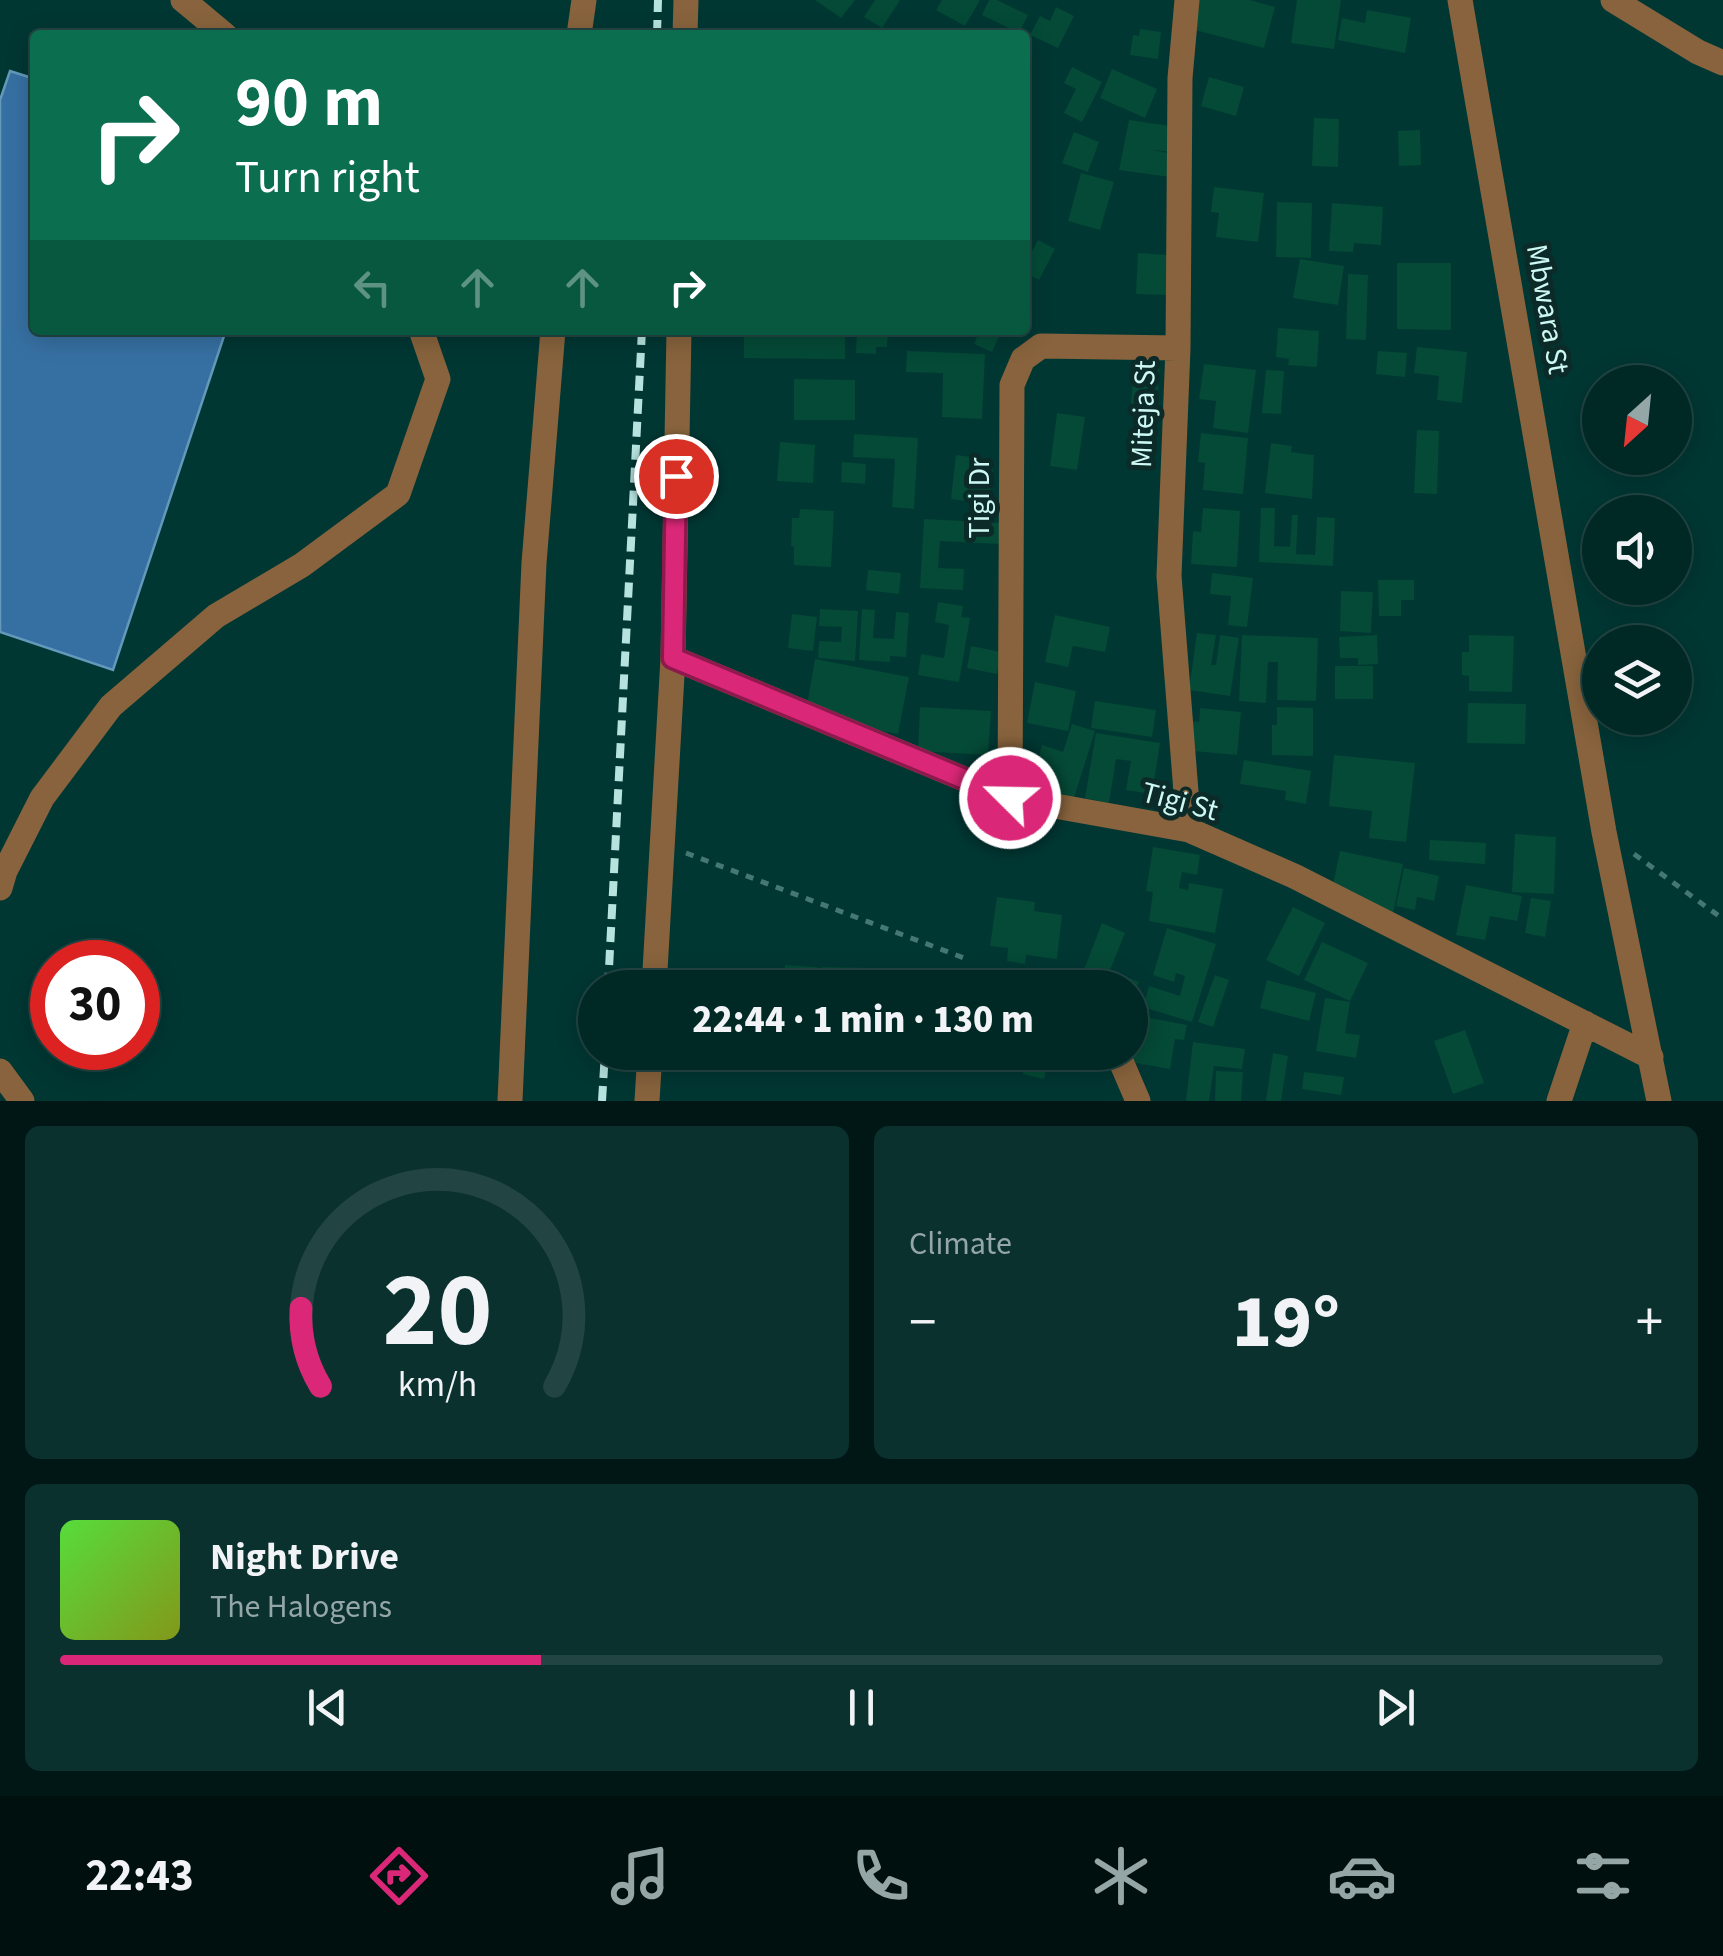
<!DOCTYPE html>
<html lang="en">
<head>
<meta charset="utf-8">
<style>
	:root { --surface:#002926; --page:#0a312e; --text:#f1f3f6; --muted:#95a6a7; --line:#224543; --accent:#db2777 }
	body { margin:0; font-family:"Source Sans 3",sans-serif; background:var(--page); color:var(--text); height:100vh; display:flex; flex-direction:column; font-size:38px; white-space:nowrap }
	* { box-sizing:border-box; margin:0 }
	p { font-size:32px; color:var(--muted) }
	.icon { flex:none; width:55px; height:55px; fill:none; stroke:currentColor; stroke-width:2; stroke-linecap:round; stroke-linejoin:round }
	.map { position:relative; height:1101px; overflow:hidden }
	.details { display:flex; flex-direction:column; gap:25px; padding:25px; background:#001715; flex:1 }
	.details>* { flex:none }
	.banner { position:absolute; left:30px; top:30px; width:1000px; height:305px; border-radius:10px; box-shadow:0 5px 25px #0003,0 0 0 2px var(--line); background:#0b6e4f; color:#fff; overflow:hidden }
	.needle { width:65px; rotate:207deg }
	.controls { position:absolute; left:1582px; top:365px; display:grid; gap:20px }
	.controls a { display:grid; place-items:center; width:110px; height:110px; border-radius:50%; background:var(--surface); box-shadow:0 5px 25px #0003,0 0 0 2px var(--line); font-size:50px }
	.speed { position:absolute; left:30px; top:940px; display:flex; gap:20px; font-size:50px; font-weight:700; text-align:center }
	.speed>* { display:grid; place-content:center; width:130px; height:130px; border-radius:50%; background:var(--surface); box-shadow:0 5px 25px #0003,0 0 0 2px var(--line); line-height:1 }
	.speed .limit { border:15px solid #d22; background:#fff; color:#111 }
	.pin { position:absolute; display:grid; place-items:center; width:85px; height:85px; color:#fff; margin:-42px; border:5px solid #fff; border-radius:50%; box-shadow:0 2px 10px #0007 }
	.me { position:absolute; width:110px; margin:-55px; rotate:293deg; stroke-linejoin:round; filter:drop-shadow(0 0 8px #0008) }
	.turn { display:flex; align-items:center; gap:35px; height:210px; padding:0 40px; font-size:45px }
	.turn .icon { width:130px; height:130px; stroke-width:2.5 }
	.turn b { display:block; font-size:70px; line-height:85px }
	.lanes { display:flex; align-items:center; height:95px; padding:0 40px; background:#0003; justify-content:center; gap:50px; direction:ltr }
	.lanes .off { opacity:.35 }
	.big { font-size:75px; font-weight:800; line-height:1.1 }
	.details .widget { flex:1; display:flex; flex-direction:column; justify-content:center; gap:15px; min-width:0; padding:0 35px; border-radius:15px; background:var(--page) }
	.details .dial { align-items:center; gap:0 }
	.dial svg { height:260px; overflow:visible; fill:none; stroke:var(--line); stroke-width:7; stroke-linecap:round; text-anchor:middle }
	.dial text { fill:var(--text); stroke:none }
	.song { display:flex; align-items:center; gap:30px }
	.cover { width:120px; height:120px; border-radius:15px; background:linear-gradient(135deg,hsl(110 70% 55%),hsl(70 70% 35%)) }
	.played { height:10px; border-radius:5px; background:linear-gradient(90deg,var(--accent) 30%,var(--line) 30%) }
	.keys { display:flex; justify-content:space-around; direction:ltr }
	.heat { display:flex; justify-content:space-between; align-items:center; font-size:55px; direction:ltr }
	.details .tiles { flex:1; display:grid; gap:25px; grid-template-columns:1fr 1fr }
	.widget:last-child { grid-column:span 2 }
	.trip { position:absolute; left:578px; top:970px; width:570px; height:100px; border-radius:50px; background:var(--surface); box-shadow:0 5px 25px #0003,0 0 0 2px var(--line); font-weight:800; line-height:100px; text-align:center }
	.menu { display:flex; height:160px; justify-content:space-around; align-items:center; background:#00100f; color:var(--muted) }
	.menu .icon { width:70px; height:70px }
	.menu .active { color:var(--accent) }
	.menu b { font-size:45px; color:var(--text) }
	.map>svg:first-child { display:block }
</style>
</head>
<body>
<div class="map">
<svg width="1723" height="1101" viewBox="0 0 1723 1101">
	<rect width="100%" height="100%" fill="#003733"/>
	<!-- water -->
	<path fill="#3670a2" stroke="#6399ba" stroke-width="2.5" d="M10 71 35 79V330H226L113 670 0 632V100Z"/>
	<!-- building -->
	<path fill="#044a36" d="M815 0H855L841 18Z
		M875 0H900L882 28 864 17Z
		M942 0H980L965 26 936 10Z
		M989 0H997L1028 15 1019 33 982 15Z
		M1199 0H1250L1275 7 1264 48 1191 29Z
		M1297 0H1341L1334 49 1291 43Z
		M1056 7 1074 16 1058 48 1030 35 1040 16 1050 21Z
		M1367 10 1411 18 1405 53 1338 40 1342 18 1365 23Z
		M1140 29 1161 32 1158 59 1130 55 1133 35 1139 36Z
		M1072 67 1102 82 1082 122 1064 113 1076 89 1064 83Z
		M1112 69 1157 89 1145 118 1100 98Z
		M1209 77 1244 87 1236 116 1201 106Z
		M1314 118 1339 119 1338 167 1312 166Z
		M1129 120 1177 127 1173 152 1152 150 1173 154 1170 177 1119 170Z
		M1420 130 1421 165 1399 166 1398 131Z
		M1074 132 1099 142 1088 172 1062 163Z
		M1081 173 1114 182 1100 230 1068 221Z
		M1214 187 1264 193 1258 242 1216 237 1219 213 1211 212Z
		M1277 202 1312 203 1311 258 1276 257Z
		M1332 203 1383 207 1381 245 1354 243 1353 252 1329 251Z
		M1038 240 1055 249 1039 280 1025 272V265Z
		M1138 253 1168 255 1166 295 1136 294Z
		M1300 259 1344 266 1338 305 1293 298Z
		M1397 263H1451V330L1397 329Z
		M1348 274 1368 275 1366 340 1346 339Z
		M1278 328 1319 331 1317 367 1288 365 1289 359 1276 357Z
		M744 330H768V335H845V359L744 358Z
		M857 330H888L887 347H876V354L856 353Z
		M980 330H1002L992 352 974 344Z
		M1417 347 1467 352 1462 403 1437 400 1439 376 1414 373Z
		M907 351 985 354 982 419 942 417 943 373 906 372Z
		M1135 351 1160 353 1157 406 1131 404Z
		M1378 351 1407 353 1405 377 1376 374Z
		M1204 364 1256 370 1248 433 1213 428 1216 401 1199 399Z
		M1266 370 1284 371 1281 414 1262 413Z
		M794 379 855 380V420H794Z
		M1057 413 1085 417 1077 470 1050 466Z
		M1417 430 1439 431 1437 494 1414 493Z
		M1201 433 1248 438 1243 494 1203 490 1205 463 1198 462Z
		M854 434 918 438 914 509 892 507 895 459 853 457Z
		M780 442 815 445 813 483 777 481Z
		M1271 443 1292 446 1291 452 1314 455 1312 499 1265 493Z
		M956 455 994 460 989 504 951 499Z
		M842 462 866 464 865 484 841 482Z
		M1203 508 1240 511 1237 567 1191 564 1193 531 1201 532Z
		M1261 508H1275L1274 546 1290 547 1292 515H1298L1296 554 1315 555 1317 517 1335 518 1333 566 1259 562Z
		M800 509 834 511 831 567 794 565V547L791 546 792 518H799Z
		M924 519 1001 523 1000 544 940 541 938 568 964 569 963 590 920 588Z
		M868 570 901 573 899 594 866 590Z
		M1212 573 1253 578 1247 627 1228 625 1231 596 1210 594Z
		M1378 580H1414V600H1401V616H1379Z
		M1341 591 1373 592 1371 633 1340 631Z
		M938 602 963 606 961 617 970 618 959 682 918 675 921 654 944 658 949 625 935 622Z
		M820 609 858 611 855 661 818 658 819 641 841 642 842 627 819 626Z
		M862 609 875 610 873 638 894 639 896 612 909 613 906 657 890 656V662L859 660Z
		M792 614 817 617 813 651 788 648Z
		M1055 615 1110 627 1105 652 1073 646 1068 667 1045 662Z
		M1197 633 1216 635 1211 665H1216L1220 635 1239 638 1230 696 1189 690Z
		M1242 635 1318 638 1316 701 1277 700 1278 662H1268L1266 703 1239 701Z
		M1377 635 1378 664 1358 665V658H1340L1339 637Z
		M1469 635 1514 636 1512 692 1469 691V676L1462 675V652H1469Z
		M971 646 1001 652 997 674 967 668Z
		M815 659 909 677 898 734 805 717Z
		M1335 666H1373V699H1335Z
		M1035 682 1076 691 1068 731 1027 723Z
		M1095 701 1156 710 1152 737 1091 728Z
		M1468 703 1526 704 1525 744 1467 743Z
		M920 707 991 711 988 755 918 751Z
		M1277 707 1313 708V756L1272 755V725H1277Z
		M1200 708 1241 712 1237 755 1193 751 1184 720 1199 722Z
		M1072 724 1095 731 1073 801 1030 787 1042 745 1063 752Z
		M1096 733 1160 743 1152 794 1126 790 1131 761 1116 759 1109 803 1085 798Z
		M1334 755 1415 763 1406 842 1369 838 1372 811 1329 806Z
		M1244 760 1311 771 1306 804 1285 800 1286 791 1240 784Z
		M1515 834 1556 837 1554 894 1512 892Z
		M1430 840 1486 843 1485 864 1429 860Z
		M1153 847 1200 855 1197 875 1182 872 1179 888 1188 890 1189 883 1223 889 1215 933 1149 921 1153 892 1146 891Z
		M1340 851 1403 864 1393 914 1331 894Z
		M1404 868 1439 876 1434 901 1417 897 1415 910 1396 906Z
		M1466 885 1522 896 1517 921 1490 916 1485 940 1456 935Z
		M997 897 1035 902 1034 911 1062 915 1057 959 1026 955 1025 964 1007 961 1008 948 990 946Z
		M1531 898 1551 901 1545 937 1525 933Z
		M1293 907 1325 923 1299 976 1266 960Z
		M1102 923 1125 933 1110 970 1139 982 1130 1004V988H1099L1080 980Z
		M1167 928 1216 944 1192 1022 1143 1007 1149 986 1180 996 1185 976 1176 973 1174 982 1153 975Z
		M1322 942 1368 963 1350 1001 1304 980Z
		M785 965 817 967 816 988H784Z
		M822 967 873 968V988H821Z
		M1215 975 1229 980 1213 1027 1198 1022Z
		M1267 980 1316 993 1309 1021 1260 1008Z
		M1325 998 1350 1002 1345 1033 1360 1035 1356 1058 1316 1051Z
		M1139 1016 1187 1025 1184 1040 1175 1039 1170 1069 1131 1062Z
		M1465 1030 1484 1083 1453 1094 1434 1041Z
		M1193 1042 1245 1049 1242 1069 1214 1066 1209 1101H1186Z
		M1028 1052H1050L1044 1079 1023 1074Z
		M1273 1053 1288 1056 1281 1101H1266Z
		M1216 1071 1243 1072 1241 1101H1215Z
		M1304 1072 1344 1077 1341 1095 1302 1089Z"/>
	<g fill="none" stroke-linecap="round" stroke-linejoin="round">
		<!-- path -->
		<path stroke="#457873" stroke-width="5" stroke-dasharray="8 8" stroke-linecap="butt" d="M686 853 964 958
			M1634 854 1723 919"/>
		<!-- minor -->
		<path stroke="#88633d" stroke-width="25" d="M183 0 225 35
			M1187 0 1180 78 1178 348 1169 576 1189 830
			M1460 0 1604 832 1659 1101
			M1613 0 1698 52 1723 63
			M579 35 584 0
			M685 35 686 0
			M673 658 1010 798 1189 830 1294 876 1651 1057
			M1010 798 1012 385 1023 359 1041 346 1178 348
			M0 888 5 871 42 798 111 706 216 616 302 565 398 494 438 379 421 330
			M654 988 673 658 679 330
			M1120 1059 1138 1101
			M0 1071 22 1101
			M510 1101 534 563 553 330
			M647 1101 650 1052
			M1559 1101 1585 1023"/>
		<!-- rail -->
		<path stroke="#b6e3de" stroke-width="8" stroke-dasharray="15 8" stroke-linecap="butt" d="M657 35 658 0
			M608 988 642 330
			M602 1101 605 1052"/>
	</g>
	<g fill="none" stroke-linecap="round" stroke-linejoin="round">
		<!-- route casing -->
		<g stroke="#8e194d" stroke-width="25">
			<path id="route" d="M676 476 673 658 1010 798"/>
		</g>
		<!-- route -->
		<use href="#route" stroke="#db2777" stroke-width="18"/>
	</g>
	<g text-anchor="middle" stroke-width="10" stroke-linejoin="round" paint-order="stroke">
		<!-- street labels -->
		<g font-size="30" fill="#cdf8f3" stroke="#0c2a27">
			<text transform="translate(1548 309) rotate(80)" y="10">Mbwara St</text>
			<text transform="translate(1143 414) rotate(-88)" y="10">Miteja St</text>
			<text transform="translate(979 498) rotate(-90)" y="10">Tigi Dr</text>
			<text transform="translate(1180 801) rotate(15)" y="10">Tigi St</text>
		</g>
	</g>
</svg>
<div class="controls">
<a><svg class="needle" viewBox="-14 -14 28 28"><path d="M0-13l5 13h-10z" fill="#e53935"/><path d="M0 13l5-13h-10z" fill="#95a6a7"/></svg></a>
<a><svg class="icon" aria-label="sound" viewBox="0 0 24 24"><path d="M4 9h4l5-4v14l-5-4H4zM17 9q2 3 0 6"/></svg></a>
<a><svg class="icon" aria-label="layers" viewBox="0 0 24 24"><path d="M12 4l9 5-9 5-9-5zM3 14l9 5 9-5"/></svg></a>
</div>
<div class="speed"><div class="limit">30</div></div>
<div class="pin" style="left:676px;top:476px;background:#d93025"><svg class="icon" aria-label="arrive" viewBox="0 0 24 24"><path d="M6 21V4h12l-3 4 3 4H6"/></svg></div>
<svg class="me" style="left:1010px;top:798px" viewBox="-20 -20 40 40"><circle r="17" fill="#db2777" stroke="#fff" stroke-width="3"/><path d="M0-11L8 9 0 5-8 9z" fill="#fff"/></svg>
<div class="trip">22:44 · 1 min · 130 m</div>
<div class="banner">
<div class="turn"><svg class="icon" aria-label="right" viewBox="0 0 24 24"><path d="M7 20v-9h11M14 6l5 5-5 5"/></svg><div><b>90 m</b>Turn right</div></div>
<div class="lanes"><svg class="icon off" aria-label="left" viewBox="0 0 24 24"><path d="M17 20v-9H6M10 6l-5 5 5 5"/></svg><svg class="icon off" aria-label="ahead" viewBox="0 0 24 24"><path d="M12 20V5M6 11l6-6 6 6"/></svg><svg class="icon off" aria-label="ahead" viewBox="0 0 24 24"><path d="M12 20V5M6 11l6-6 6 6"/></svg><svg class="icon" aria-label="right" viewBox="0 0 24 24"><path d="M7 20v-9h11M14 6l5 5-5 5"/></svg></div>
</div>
</div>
<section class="details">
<div class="tiles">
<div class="widget dial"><svg viewBox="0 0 100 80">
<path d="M14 69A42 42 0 1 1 86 69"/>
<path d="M14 69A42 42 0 0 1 8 45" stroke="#db2777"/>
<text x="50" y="56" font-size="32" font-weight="700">20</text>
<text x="50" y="72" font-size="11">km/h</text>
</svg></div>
<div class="widget"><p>Climate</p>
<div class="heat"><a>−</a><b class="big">19°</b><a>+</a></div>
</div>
<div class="widget">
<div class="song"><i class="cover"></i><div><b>Night Drive</b><p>The Halogens</p></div></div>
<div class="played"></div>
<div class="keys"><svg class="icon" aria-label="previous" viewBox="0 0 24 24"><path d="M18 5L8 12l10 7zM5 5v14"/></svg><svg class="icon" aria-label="pause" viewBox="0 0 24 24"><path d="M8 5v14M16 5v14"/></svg><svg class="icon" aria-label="next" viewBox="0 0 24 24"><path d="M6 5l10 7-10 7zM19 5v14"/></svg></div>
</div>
</div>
</section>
<nav class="menu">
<b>22:43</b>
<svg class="icon active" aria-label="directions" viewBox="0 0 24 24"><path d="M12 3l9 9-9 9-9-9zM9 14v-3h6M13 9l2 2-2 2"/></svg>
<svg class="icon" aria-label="music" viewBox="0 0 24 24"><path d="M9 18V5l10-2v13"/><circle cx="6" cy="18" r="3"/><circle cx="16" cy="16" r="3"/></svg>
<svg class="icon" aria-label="phone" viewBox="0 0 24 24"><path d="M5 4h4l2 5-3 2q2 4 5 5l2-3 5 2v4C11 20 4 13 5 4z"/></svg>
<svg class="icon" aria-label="climate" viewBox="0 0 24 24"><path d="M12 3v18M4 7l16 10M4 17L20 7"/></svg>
<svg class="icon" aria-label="car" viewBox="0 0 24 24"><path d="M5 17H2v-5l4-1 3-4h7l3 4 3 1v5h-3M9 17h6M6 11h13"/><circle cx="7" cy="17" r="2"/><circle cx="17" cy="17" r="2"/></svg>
<svg class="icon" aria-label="filters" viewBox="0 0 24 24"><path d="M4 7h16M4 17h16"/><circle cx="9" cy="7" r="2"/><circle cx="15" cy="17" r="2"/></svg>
</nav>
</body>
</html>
